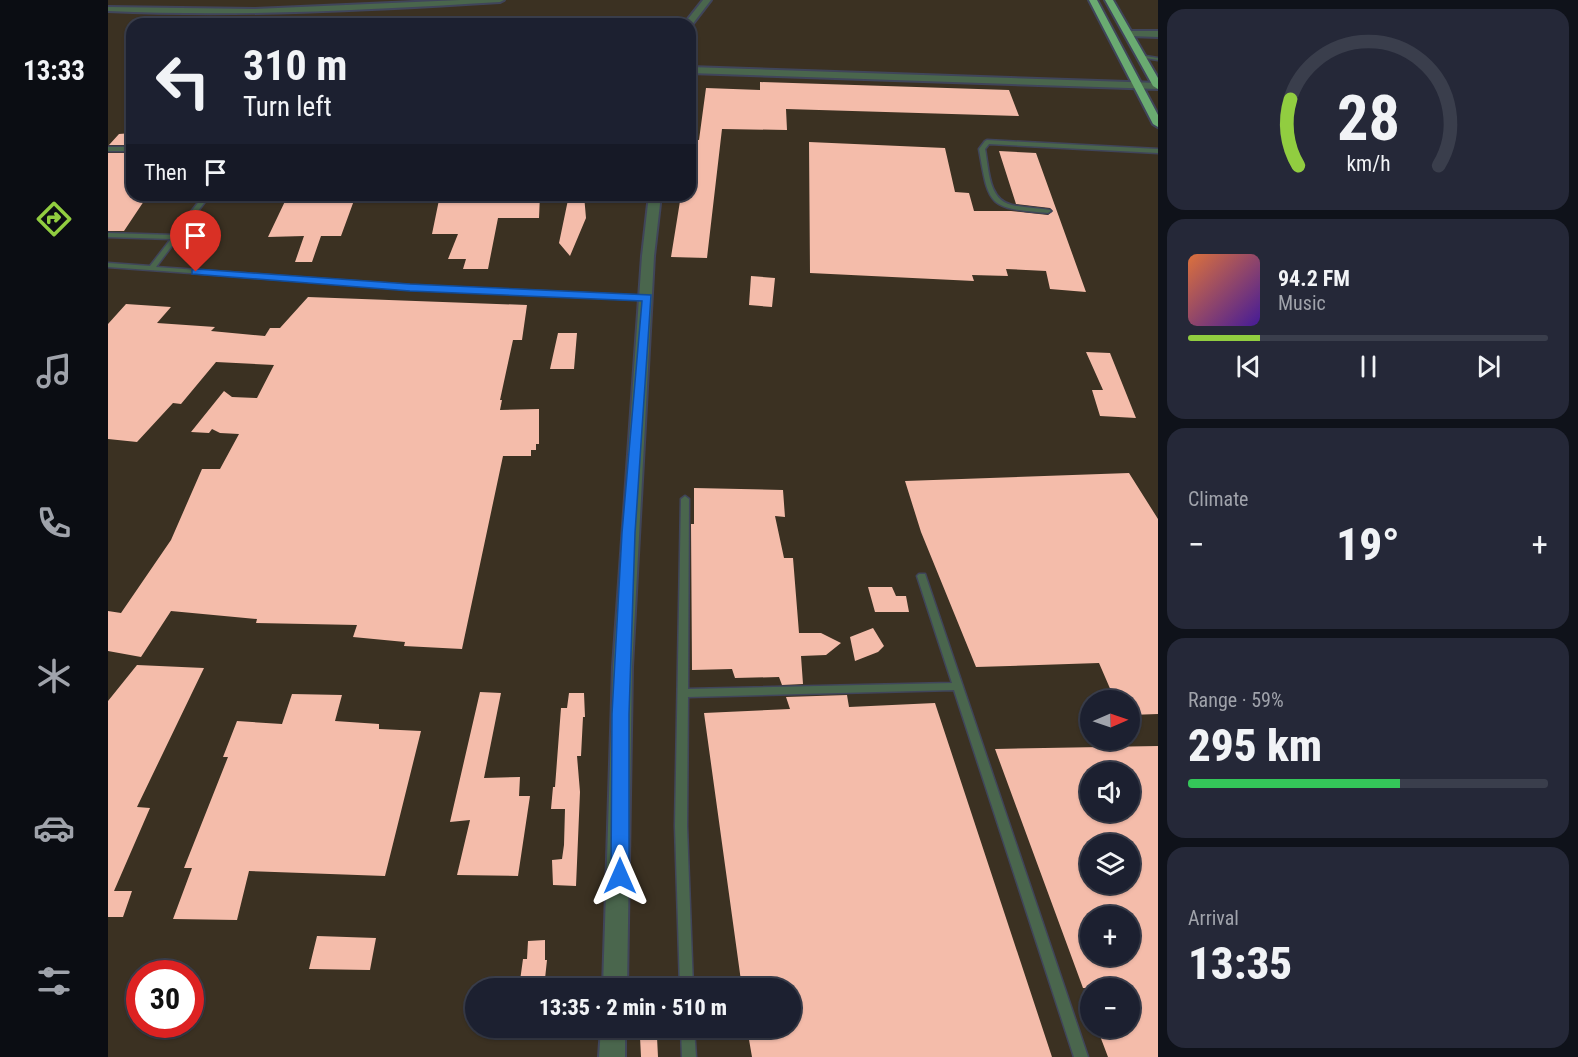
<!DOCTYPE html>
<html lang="en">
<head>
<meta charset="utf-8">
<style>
	:root { --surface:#1c2030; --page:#252838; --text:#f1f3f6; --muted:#a0a3ab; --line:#3a3e4c; --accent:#91cd40 }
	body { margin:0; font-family:"Roboto Condensed",sans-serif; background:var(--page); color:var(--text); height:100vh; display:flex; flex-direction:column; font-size:22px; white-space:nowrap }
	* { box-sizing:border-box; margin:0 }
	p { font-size:20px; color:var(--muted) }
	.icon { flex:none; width:33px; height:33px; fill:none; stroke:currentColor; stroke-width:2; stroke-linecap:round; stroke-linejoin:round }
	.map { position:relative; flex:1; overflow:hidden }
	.drawer { display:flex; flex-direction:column; gap:9px; padding:9px; background:#0f121a; width:420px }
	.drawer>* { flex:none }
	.guide { position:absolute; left:18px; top:18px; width:570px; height:183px; border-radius:18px; box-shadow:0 2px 4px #0004,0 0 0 2px var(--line); background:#1c2030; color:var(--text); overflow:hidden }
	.needle { width:39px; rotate:88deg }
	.controls { position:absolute; left:972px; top:690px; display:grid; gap:12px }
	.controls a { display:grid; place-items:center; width:60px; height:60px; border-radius:50%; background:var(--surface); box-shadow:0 2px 4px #0004,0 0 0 2px var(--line); font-size:30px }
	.speed { position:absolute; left:18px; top:960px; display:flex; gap:12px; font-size:30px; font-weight:700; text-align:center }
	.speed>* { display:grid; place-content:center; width:78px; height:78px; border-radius:50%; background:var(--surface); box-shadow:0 2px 4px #0004,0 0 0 2px var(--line); line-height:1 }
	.speed .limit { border:9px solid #d22; background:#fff; color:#111 }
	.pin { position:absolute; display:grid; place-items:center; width:51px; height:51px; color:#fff; margin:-62px -26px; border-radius:50% 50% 50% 0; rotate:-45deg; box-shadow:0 0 6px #0007 }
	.pin .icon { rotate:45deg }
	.me { position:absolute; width:66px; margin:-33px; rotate:0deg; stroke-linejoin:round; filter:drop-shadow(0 0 4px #0008) }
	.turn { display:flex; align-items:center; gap:21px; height:126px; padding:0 18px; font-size:27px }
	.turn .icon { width:78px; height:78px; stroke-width:2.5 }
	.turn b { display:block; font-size:42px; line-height:51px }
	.then { display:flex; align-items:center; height:57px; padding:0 18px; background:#0003; gap:12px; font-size:22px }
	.big { font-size:45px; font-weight:800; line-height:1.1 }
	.drawer .widget { flex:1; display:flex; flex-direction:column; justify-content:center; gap:9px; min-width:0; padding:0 21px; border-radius:18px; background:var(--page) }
	.drawer .dial { align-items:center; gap:0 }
	.dial svg { height:156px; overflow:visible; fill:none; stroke:var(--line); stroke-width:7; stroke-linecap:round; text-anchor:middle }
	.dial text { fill:var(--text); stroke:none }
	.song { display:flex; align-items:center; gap:18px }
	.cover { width:72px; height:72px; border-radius:9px; background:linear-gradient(135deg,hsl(20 70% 55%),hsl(260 70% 35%)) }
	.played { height:6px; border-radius:3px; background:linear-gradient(90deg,var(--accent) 20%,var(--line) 20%) }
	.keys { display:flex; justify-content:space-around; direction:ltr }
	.heat { display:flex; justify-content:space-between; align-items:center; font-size:33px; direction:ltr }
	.charge { height:9px; border-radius:4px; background:linear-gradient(90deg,#34c759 59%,var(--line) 0) }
	.trip { position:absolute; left:357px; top:978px; width:336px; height:60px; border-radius:30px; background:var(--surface); box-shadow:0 2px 4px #0004,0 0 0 2px var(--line); font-weight:800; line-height:60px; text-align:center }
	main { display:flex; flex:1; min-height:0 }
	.menu { display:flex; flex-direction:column; width:108px; justify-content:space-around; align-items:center; background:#0b0d13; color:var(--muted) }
	.menu .icon { width:42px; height:42px }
	.menu .active { color:var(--accent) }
	.menu b { font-size:27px; color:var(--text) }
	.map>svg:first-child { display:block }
</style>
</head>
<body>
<main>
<nav class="menu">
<b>13:33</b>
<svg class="icon active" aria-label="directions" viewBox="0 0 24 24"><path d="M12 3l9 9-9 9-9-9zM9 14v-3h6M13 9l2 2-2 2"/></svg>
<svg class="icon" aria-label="music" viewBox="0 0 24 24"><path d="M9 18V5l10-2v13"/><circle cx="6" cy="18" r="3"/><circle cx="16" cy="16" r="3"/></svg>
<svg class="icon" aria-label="phone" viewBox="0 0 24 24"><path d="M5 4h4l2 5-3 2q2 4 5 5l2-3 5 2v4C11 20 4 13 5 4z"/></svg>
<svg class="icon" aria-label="climate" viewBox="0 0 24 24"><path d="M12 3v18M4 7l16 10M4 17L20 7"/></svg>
<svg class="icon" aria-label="car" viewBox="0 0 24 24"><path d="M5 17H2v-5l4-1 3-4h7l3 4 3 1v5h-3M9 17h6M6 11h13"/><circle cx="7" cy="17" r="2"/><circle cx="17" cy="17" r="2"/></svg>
<svg class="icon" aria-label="filters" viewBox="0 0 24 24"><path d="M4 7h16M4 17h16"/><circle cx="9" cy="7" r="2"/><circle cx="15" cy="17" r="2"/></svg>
</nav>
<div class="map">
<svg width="1050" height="1057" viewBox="0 0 1050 1057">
	<rect width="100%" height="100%" fill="#252a40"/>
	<!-- industrial -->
	<path fill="#3b3122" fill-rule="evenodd" d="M0 0H1050V1057H0ZM24 24H582V195H24ZM982 700H1022V740H982ZM982 772H1022V812H982ZM982 844H1022V884H982ZM982 916H1022V956H982ZM32 974H82V1024H32ZM368 988H682V1028H368ZM982 988H1022V1028H982Z"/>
	<!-- building -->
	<path fill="#f4bcaa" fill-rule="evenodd" d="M652 82 901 90 911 116 678 109 679 130 614 129 599 258 563 257 573 195H582V139L591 140 598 88 652 90Z
		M24 133V145H1L11 134Z
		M701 142 837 148 847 192 861 193 866 211H903L940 215 945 211 942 208 908 204 891 151 928 153 978 292 942 289 938 271 898 269 900 276 864 275 866 281 702 273Z
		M0 153H24V195H40L16 231H0Z
		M180 195H248L233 236H213L204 262H187L196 236 160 237Z
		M332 195H432L431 218H390L380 269H355L358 259H340L350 234H324Z
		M461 195H476L478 218 462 256 451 243Z
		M643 276 667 278 664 307 641 305Z
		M200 297 419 305 414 340H405L392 400H394L392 410 431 409V444H428V450H423V456H395L354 649 296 646 297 642 245 637 249 625 148 623 149 619 63 611 33 657 0 651V611L13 613 63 540 94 469H112L131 434 112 433 104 429 101 433 83 432 116 391 124 397 149 398 166 365 108 362 73 404 65 403 29 442 0 439V324L18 304 63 307 49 323 107 327 103 331 157 336 162 328H172Z
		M450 333H469L466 369H442Z
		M978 352 1002 353 1028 418 992 416 984 390H995Z
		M1021 473 1050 519V714L1022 715V700H1007L991 663 868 667 813 532 797 481Z
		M586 488 675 490 677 517 667 516 676 558H685L691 633H713L733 643 718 655 693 656 695 684 674 685 671 677 627 678 624 669 584 670 583 524H586Z
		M760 587H784L788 596H798L801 612H767Z
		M765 628 776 646 770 652 747 661 742 637Z
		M29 665 96 668 29 807 42 808 6 891H24L15 917H0V701Z
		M372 692 393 693 376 778 412 777 411 796H422L410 876 349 875 362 820 342 822Z
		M461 693H476L477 717H475L473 756H469L472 792 468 886 445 885 444 860 454 859 456 845 457 809H443L445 787H447L453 708H459Z
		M184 694 234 695 227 721 271 724V729L313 731 277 876 141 871 129 920 65 919 84 868H76L120 757H115L129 721 174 724Z
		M739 695 741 707 827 703 944 1057H644L639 1028H682V988H634L596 713 682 709 678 697Z
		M1050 746V1057H1000L989 1028H1022V988H975L887 749ZM982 772H1022V812H982ZM982 844H1022V884H982ZM982 916H1022V956H982Z
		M209 936 268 938 262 970 201 969Z
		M437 940V960H439L436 988H411L415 959H419L420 941Z
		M532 1037H549L550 1057H533Z"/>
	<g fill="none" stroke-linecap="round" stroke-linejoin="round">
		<!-- service casing -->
		<g stroke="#40455a" stroke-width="3">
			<path id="service" d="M1031 55 1050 58V60L1031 57Z
				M879 140 1050 149V153L881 144 877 149C881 169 880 200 904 205 917 208 930 208 942 210L943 211 940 213C880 208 881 207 871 149L877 141Z
				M0 147H24V151H0Z
				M96 195H102L48 267 302 285 539 296 542 298 539 300 302 289 0 267V263L42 266 63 239 0 237V233L65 235Z
				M577 496 581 499 580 689 844 683 809 576 811 574H817L980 1057H966L846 690 580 697 579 826 585 988H572L567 826 573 499Z
				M573 1028H586L588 1057H574Z"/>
		</g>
		<!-- minor casing -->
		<g stroke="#40455a" stroke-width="4">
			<path id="minor" d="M352 0H396L392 2C261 10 131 17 0 11V7L147 9Z
				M595 0H603L583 26 576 24Z
				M1019 31H1050V37L1022 36Z
				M582 67 1050 83V89L582 73Z
				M541 195H553L546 256 524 667 519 988H495L505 667 534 256Z
				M493 1028H517V1057H491Z"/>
		</g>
		<!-- trunk casing -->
		<g stroke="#40455a" stroke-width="4">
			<path id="trunk" d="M981 0H989L1050 115V127L1045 124Z
				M997 0H1005L1050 78V89L1045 86Z"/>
		</g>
		<!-- service -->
		<use href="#service" fill="#4a664d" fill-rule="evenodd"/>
		<!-- minor -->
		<use href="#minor" fill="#4a664d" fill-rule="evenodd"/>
		<!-- trunk -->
		<use href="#trunk" fill="#6aab71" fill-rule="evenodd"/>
	</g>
	<!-- route -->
	<path fill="#1a73e8" stroke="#114b97" stroke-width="1.5" d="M88 269 302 284 543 295 527 533 521 714V876L519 881 512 883 506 881 503 876 504 714 514 533 534 301 302 291 84 274V270Z"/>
</svg>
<div class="controls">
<a><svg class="needle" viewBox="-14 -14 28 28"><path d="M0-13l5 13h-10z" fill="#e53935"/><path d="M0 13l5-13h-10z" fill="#a0a3ab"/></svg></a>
<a><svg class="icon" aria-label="sound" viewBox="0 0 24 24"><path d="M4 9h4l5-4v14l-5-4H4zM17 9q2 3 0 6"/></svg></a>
<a><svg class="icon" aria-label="layers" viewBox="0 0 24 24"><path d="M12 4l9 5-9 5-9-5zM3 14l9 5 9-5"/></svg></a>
<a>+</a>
<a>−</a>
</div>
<div class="speed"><div class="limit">30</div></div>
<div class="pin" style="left:88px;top:272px;background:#d93025"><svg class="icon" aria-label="arrive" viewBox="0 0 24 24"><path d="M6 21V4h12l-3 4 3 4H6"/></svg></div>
<svg class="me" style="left:512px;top:876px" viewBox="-20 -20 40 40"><path d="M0-17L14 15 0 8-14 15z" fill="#1a73e8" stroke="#fff" stroke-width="4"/></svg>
<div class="trip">13:35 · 2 min · 510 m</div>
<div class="guide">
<div class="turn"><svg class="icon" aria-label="left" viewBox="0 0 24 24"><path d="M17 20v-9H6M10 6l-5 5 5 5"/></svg><div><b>310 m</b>Turn left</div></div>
<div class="then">Then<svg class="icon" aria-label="arrive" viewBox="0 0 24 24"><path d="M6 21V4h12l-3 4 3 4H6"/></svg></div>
</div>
</div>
<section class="drawer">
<div class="widget dial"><svg viewBox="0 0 100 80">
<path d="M14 69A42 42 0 1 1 86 69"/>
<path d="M14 69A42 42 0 0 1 10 35" stroke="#91cd40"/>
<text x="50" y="56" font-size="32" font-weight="700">28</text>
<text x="50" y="72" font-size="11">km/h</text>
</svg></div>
<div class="widget">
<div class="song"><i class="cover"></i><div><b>94.2 FM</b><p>Music</p></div></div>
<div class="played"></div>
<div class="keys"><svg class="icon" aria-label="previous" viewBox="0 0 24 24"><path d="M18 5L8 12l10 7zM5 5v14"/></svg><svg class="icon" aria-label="pause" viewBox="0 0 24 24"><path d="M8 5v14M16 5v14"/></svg><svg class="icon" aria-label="next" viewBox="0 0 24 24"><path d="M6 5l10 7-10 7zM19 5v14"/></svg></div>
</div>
<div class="widget"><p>Climate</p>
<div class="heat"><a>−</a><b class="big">19°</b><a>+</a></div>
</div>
<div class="widget"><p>Range · 59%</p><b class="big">295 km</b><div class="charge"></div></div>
<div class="widget"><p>Arrival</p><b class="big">13:35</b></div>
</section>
</main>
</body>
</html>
